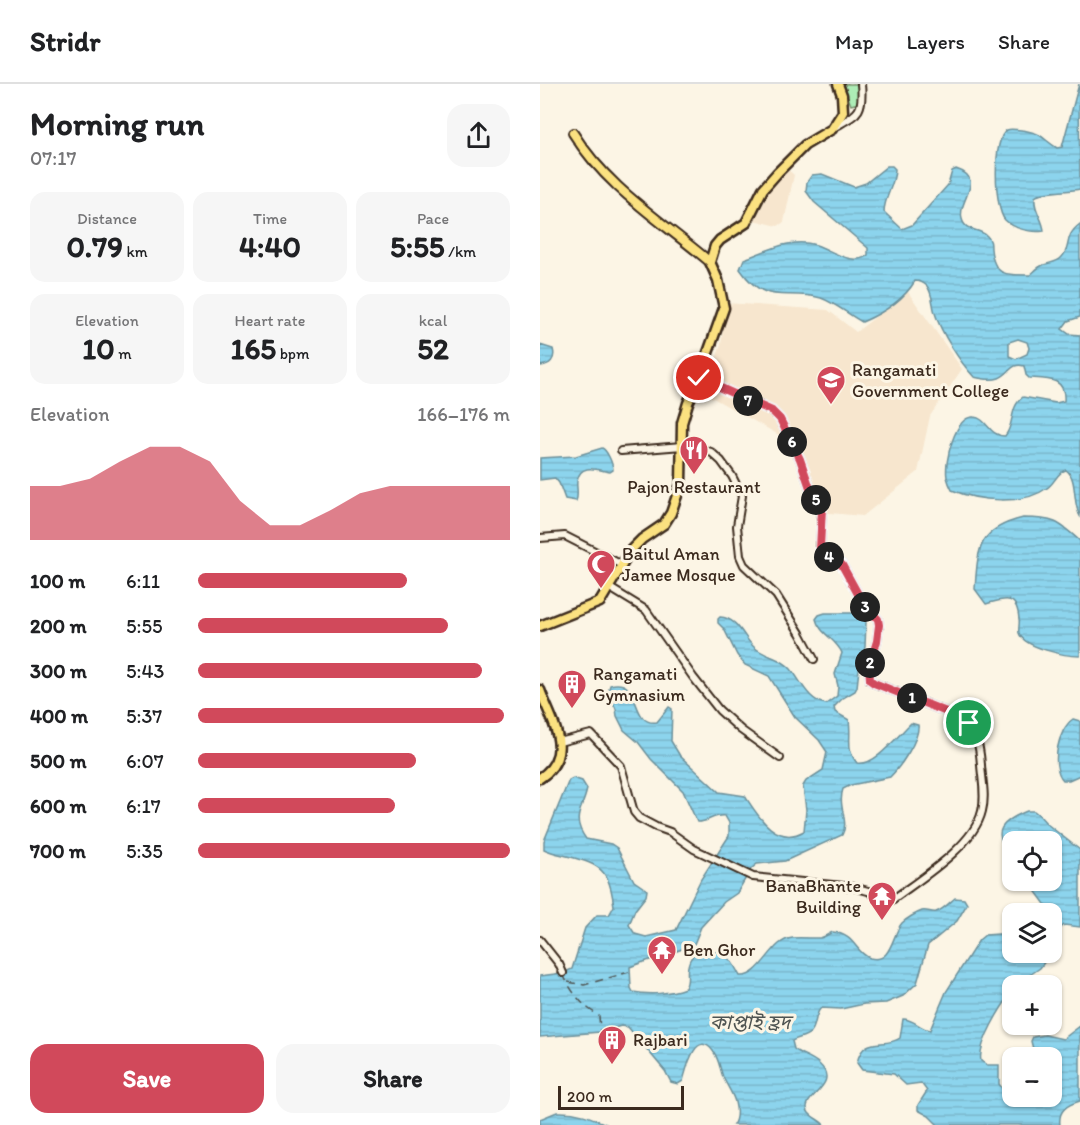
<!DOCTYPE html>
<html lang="en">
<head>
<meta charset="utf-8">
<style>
  :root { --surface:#fff; --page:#f6f6f6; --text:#202124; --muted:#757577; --line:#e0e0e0; --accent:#d1495b }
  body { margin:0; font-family:Itim,"Noto Sans Bengali",sans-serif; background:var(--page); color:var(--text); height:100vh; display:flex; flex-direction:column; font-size:22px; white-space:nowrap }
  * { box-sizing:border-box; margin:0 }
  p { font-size:20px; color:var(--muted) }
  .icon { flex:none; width:33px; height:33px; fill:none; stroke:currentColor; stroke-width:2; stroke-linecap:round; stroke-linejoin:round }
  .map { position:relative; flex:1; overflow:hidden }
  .panel { display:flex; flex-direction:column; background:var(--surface); width:540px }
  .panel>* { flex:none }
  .buttons { position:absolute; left:462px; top:747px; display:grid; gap:12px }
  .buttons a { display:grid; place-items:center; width:60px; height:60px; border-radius:12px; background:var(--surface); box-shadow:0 2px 4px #0004; font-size:30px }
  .scale { position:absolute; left:18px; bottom:15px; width:126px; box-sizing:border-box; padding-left:6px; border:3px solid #3b2a1e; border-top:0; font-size:16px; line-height:21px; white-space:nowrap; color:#3b2a1e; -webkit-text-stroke:4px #fcf5e5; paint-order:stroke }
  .pin { position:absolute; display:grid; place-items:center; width:51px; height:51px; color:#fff; margin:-26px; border:3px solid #fff; border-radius:50%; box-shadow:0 2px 6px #0007 }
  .km { position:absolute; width:30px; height:30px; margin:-15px; border-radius:50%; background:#222; color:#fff; font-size:16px; line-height:30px; text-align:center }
  .round { display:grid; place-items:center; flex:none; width:63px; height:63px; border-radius:18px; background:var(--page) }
  .summary { display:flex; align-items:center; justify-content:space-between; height:102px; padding:0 30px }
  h1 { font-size:33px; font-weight:700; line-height:45px }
  .stats { display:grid; grid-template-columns:repeat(3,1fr); gap:9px; height:102px; padding:6px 30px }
  .stats div { display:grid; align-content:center; border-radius:15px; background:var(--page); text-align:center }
  .stats b { font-size:30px; font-weight:700 }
  .stats small { font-size:16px; font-weight:400 }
  .stats p { font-size:16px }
  .chart { height:168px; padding:12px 30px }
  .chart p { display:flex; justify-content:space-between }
  .chart svg { width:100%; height:108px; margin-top:6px; fill:var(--accent); opacity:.7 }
  .button { display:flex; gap:12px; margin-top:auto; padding:12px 30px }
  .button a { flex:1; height:69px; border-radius:18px; background:var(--accent); color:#fff; font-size:24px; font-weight:700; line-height:69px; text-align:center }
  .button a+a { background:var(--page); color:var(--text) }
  ul { padding:0 30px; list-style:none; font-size:20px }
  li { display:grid; grid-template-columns:96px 72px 1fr; align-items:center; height:45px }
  li i { height:15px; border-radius:8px; background:var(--accent) }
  header { display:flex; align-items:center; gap:36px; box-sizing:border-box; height:84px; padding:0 30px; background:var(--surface); border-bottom:2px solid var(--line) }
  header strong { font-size:28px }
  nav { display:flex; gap:33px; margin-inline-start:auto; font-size:21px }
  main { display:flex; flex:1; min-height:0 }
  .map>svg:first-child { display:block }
</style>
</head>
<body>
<header>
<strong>Stridr</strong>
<nav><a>Map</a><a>Layers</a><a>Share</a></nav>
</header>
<main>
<section class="panel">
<div class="summary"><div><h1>Morning run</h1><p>07:17</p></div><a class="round"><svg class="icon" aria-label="share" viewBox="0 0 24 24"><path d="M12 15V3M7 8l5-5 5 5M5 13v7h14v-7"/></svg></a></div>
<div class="stats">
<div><p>Distance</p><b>0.79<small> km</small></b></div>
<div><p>Time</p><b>4:40</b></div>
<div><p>Pace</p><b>5:55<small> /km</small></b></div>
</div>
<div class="stats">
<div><p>Elevation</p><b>10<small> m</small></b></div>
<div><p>Heart rate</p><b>165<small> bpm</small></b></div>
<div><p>kcal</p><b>52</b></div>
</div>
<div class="chart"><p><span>Elevation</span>166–176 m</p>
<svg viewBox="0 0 160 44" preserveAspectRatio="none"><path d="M0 44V22L10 22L20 19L30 12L40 6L50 6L60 12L70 28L80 38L90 38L100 32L110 25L120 22L130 22L140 22L150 22L160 22V44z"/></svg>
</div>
<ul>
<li><b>100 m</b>6:11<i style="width:67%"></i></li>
<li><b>200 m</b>5:55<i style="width:80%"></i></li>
<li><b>300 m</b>5:43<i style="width:91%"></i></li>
<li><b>400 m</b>5:37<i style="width:98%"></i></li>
<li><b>500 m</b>6:07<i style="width:70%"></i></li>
<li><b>600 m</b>6:17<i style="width:63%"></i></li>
<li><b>700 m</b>5:35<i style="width:100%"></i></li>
</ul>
<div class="button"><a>Save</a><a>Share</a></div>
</section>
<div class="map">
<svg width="540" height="1041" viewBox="0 0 540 1041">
  <defs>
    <pattern id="grass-tufts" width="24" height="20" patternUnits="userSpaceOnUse" patternTransform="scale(1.5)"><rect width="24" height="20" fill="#adedb6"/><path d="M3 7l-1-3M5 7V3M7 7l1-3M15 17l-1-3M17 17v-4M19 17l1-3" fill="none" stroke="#96cb9c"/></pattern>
    <pattern id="water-rules" width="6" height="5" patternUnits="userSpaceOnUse" patternTransform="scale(1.5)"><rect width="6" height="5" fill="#8cd4ed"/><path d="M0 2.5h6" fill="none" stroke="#7ab6cb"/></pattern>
  </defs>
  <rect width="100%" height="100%" fill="#fcf5e5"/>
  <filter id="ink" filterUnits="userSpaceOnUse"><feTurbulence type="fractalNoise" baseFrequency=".0167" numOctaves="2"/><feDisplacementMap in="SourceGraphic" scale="12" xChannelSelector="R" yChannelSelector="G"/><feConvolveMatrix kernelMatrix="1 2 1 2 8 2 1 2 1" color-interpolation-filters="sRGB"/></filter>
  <g filter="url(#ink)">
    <path fill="#f7e6ce" d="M245,83L254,91L244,138L238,142L213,136L226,107Z
      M368,208L422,285L390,332L378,388L323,432L279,428L246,355L164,309L181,261L186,219L288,226L316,248Z"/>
    <path fill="url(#grass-tufts)" stroke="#748c6a" stroke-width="1.5" d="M303,0H317L320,19L311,21Z"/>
    <path fill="url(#water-rules)" stroke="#6c909a" stroke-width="1.5" fill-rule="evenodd" d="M539,0L540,105C527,108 505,106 495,113C493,126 503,134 504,147C492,149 474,145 465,136C454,124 452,54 467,46C471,44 476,46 481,46C503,49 500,53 517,64L522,63Z
      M347,82H352L355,85C355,101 344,113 344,128L362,145L372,141L408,101L412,87L416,85C447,95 417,116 422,135C425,148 439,144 447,152C451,156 451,159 451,165C454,192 465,191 490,191C493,189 497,184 501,182C508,178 516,180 522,173C532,162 523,153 540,140V233L528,237L522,245L529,250L540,251V432C532,419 538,394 526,386C517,388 515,399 507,404C483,422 437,417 412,406C410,402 408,397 407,393C404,379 415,331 434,333C447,334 449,352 465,352C475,340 469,323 483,313L516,319L524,317C526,293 507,295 489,294L486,291L484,282C471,278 470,290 459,294C451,297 442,295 434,293C420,278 401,249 395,229C392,220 393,210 387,202C383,198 380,197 375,197C363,217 343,229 322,238C309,231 295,219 281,214C244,204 227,224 200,185L204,175C227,167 251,153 276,161C291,166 313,183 328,171V164L274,118L266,107L267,98L272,91L282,90L314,103L326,99ZM478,255L487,258L489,264L487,270L476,275L469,272V258Z
      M0,261L13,265C16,276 10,281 0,282Z
      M62,364C67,366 73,380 73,386L70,388C58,386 40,378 37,397C36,404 39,410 36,417L25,415L19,399L15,394L0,396V374L36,372Z
      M483,434C514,434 518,437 540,457V572C526,572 484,564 479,549C478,545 480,539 479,535C477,509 464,515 446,520L435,505C438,463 438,445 483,434Z
      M285,529H317L326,538L325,563L319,585L317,603L315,607L303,614L294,623L295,628L309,636C312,654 305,664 317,679C335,683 358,651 371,639L378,641C380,655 360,683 350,693L311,701L303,705C297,723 310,737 302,751L245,777L217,780L211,785L197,809L184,818L161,843L154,860C133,870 110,875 90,883L91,904L93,908C109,911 130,910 145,904C150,896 146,890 148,882C152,861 178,864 190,876C194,880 197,887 200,892C216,894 227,870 239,860C251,850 266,855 280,854C285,853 288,850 293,848C316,851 315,869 330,874C352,880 352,850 362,839C366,835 376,829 382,827C387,826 392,829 396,828C403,826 410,818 415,814L424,815L427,820L417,837L388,861L377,899L363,912L346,919L324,920L301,925L281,924C274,931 277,941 271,948C265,954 258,953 252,957L254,965C261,971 272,973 279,980C303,1002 257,1013 269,1029C273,1034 280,1036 284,1041H193C197,1035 197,1026 195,1018C193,1010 187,1002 183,993C180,985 179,975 173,967C155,944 146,987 143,997L138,1000L131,998L125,987L88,943L81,942L60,948L0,953V892L23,889L32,885L45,844L57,831H69L74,822C69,786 62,781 27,772C19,770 12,769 4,765V757L29,696L33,694L42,697L47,705C43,726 30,733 46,755L71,760L77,764L94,797L107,806L106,812L95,826L89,841L95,850L106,853L136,846L161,795L189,752V739L185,732C174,730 167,739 157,738L143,707L111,675L98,658L84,646L77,632L76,625L68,608L70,601C103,592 89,643 117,638L129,623L132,625L131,657L140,672L179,708L205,712C218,732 236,763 264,747L266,726L263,702L266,697L283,686L287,668L279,656L255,633L229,592L205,581L197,571L184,545L178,539V535L180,533C198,534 203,553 214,563C225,573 241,573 251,585C261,597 269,618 286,620L297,612L298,602L295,590L302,569C297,556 279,549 276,535L279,531Z
      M533,635L540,637V691L529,696H523C510,682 518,645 533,635Z
      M487,727H494L499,731L507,740L540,766V843L524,841C514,848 519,859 512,868V830L508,829V824L488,797L512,796V758H472V775C452,750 457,739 487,727Z
      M472,849V868L511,869L500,884L484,895L478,901L472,902V909C462,921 437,961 441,977L447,981H459V1000L464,1007L472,1000V1012H512V974L495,973L491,957L493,953L505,951L523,955L540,942V1017C527,1021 518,1026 520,1041H398L389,1032L378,1026V1021L387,1007L381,999L366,1001L354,990L322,986L317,979C323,950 344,965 360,954L363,935C374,935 380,945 390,946L406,908L439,856L445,851Z
      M17,1028C37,1027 51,1033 68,1041H0V1035Z"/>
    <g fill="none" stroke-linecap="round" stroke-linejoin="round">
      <path stroke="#4f5452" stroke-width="1.5" stroke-dasharray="8 6" stroke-linecap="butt" d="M23,890C30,906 43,924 59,931L60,948
        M28,898L44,901L89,888"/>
      <g stroke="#3b2a1e" stroke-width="10">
        <path id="minor" d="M293,44C317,30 324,30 321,0
          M81,367L142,362
          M143,368L164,366L171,368L181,377L192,392L202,412L197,442L200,472L204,481L236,511L260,549L274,575
          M0,454L25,452L82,481
          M70,504L106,526L153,593L179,626L201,646L240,674
          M19,658L51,650L81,682L94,728L99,734L116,743L130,748L154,765L213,793L313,803L328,807L346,817L352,816C380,795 434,762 442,727C446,712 442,696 441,681C440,665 437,645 424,635L334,599L330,596L329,583L337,557L339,541L338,535L324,521L302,481L283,470L280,464L282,425L271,407L260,375L240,335L232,327L159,294
          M0,856L19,880L23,889"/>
      </g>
      <g stroke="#3b2a1e" stroke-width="12">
        <path id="major" d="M33,49C67,104 122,137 170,178"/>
      </g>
      <g stroke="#3b2a1e" stroke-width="13">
        <path id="highway" d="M0,542L60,518L91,466L102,455L124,440L131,429L141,400L142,339L148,319L159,294L184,224L178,196L170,178L175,162L180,156L206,139L223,105L238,88L265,61L292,45L303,28L302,11L298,0
          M0,606C11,637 36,670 0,694"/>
      </g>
      <use href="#minor" stroke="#fcf5e5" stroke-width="6"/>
      <use href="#major" stroke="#fbe180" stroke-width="8"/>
      <use href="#highway" stroke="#fbe180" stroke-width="8"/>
    </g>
  </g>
  <g fill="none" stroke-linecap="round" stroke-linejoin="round" filter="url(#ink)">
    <g stroke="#fff" stroke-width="12">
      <path id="route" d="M159,294L232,327L240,335L260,375L271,407L282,425L280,464L283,470L302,481L324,521L338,535L339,541L337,557L329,583L330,596L334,599L424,635L429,639"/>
    </g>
    <use href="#route" stroke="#d1495b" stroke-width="8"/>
  </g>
  <defs>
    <g id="university-pin" transform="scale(1.5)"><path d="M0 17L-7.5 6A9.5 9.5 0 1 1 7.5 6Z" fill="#d1495b" stroke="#fcf5e5"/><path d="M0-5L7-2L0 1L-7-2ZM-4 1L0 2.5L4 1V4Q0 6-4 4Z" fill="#fff"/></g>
    <g id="restaurant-pin" transform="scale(1.5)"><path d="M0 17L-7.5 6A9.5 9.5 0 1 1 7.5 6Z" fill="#d1495b" stroke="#fcf5e5"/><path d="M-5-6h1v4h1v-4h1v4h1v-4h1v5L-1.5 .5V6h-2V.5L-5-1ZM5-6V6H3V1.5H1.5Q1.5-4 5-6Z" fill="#fff"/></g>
    <g id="mosque-pin" transform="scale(1.5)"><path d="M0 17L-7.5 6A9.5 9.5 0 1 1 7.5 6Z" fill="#d1495b" stroke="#fcf5e5"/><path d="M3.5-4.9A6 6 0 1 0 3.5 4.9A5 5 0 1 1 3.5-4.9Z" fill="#fff"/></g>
    <g id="building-pin" transform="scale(1.5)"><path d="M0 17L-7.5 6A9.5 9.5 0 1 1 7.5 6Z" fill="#d1495b" stroke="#fcf5e5"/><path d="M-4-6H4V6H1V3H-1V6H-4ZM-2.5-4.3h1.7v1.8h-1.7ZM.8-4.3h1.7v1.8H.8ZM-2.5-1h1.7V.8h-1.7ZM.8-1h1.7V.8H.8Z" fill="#fff"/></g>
    <g id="temple-pin" transform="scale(1.5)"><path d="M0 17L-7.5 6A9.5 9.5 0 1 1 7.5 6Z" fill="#d1495b" stroke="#fcf5e5"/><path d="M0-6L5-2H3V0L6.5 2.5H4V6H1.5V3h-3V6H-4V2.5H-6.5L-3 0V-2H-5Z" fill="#fff"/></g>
  </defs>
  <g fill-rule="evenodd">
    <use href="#university-pin" x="291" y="296"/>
    <use href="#restaurant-pin" x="154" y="366"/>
    <use href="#mosque-pin" x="61" y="480"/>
    <use href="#building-pin" x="32" y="600"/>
    <use href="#temple-pin" x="342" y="812"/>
    <use href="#temple-pin" x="122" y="866"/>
    <use href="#building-pin" x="72" y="956"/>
  </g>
  <g text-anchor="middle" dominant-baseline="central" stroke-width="6" stroke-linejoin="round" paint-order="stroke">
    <g font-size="18" fill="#3b2a1e" stroke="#fcf5e5" text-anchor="start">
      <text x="312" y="286">Rangamati<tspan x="312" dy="21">Government College</tspan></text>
      <text x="154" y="403" text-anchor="middle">Pajon Restaurant</text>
      <text x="82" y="470">Baitul Aman<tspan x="82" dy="21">Jamee Mosque</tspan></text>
      <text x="53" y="590">Rangamati<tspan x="53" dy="21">Gymnasium</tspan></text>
      <text x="321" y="802" text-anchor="end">BanaBhante<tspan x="321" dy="21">Building</tspan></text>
      <text x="143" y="866">Ben Ghor</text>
      <text x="93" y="956">Rajbari</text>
    </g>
    <g font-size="20" font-style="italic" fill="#4f5452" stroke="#fcf5e5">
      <text x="210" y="938">কাপ্তাই হ্রদ</text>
    </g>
  </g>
</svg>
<div class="buttons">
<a><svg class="icon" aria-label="locate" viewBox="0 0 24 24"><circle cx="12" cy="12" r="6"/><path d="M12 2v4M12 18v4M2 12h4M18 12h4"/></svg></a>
<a><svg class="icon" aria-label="layers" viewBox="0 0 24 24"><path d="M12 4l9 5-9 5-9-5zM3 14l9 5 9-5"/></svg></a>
<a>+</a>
<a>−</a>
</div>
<div class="scale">200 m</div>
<div class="pin" style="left:429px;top:639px;background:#1e9e55"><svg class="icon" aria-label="arrive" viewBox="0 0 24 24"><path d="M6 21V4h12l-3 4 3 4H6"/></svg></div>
<div class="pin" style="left:159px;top:294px;background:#d93025"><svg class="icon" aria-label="check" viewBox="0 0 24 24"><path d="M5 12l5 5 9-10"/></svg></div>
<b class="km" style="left:372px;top:614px">1</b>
<b class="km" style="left:330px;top:579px">2</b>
<b class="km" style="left:325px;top:523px">3</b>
<b class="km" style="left:289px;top:473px">4</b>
<b class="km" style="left:276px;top:416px">5</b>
<b class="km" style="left:252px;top:358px">6</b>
<b class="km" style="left:208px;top:317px">7</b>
</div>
</main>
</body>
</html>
